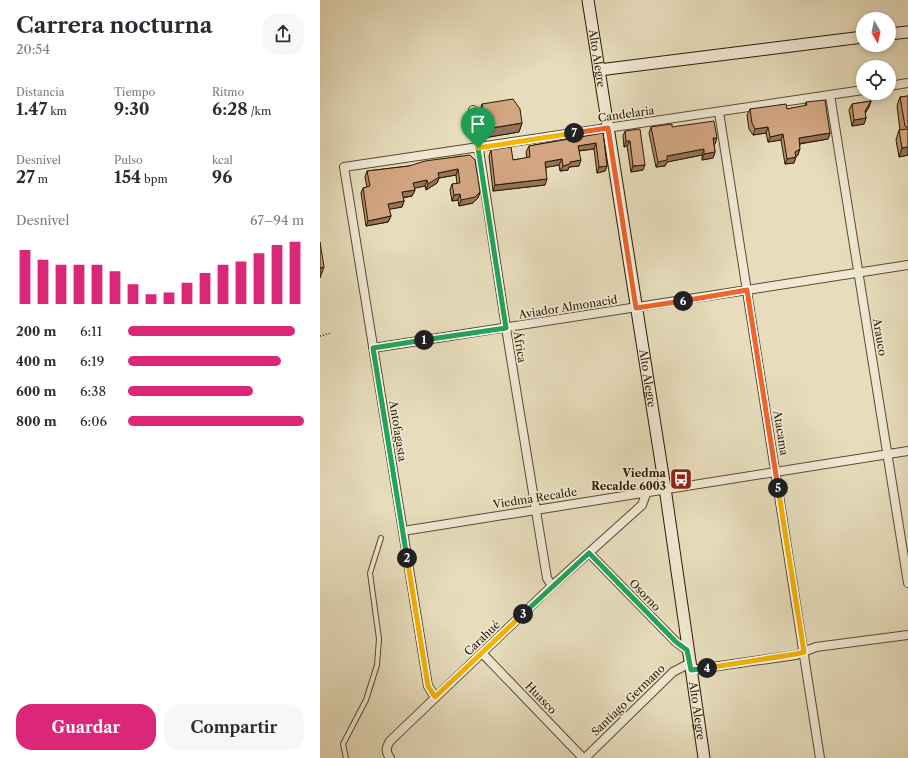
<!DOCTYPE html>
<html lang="es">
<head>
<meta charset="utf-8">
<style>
  :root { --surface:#fff; --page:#f7f7f7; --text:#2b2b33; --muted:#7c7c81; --accent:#db2777 }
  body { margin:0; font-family:"Libre Caslon Text",serif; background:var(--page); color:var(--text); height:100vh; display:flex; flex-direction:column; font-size:15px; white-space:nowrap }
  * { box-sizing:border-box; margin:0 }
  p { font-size:13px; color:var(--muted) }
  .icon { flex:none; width:22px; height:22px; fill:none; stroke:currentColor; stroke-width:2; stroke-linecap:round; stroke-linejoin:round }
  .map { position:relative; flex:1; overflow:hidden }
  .panel { display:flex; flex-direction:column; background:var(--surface); width:320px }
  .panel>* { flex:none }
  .needle { width:26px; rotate:171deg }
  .buttons { position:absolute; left:536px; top:12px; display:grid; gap:8px }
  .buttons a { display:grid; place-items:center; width:40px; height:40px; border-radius:50%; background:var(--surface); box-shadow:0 2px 6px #0003; font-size:20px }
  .pin { position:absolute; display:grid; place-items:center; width:34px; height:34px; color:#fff; margin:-41px -17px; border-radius:50% 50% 50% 0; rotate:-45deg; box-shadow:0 0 4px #0007 }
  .pin .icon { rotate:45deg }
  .km { position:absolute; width:20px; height:20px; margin:-10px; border-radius:50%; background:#222; color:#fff; font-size:11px; line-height:20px; text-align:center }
  .round { display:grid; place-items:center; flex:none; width:42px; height:42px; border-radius:16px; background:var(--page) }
  .overview { display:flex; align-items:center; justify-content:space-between; height:68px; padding:0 16px }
  h1 { font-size:22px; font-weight:700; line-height:30px }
  .figures { display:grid; grid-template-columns:repeat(3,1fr); gap:6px; height:68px; padding:4px 16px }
  .figures div { display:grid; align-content:center }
  .figures b { font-size:17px; font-weight:700 }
  .figures small { font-size:11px; font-weight:400 }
  .figures p { font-size:11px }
  .chart { height:112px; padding:8px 16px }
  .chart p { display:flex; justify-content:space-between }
  .chart svg { width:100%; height:72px; margin-top:4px; stroke:var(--accent); stroke-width:6 }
  .button { display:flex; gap:8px; margin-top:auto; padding:8px 16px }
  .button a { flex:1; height:46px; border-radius:16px; background:var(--accent); color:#fff; font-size:16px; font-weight:700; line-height:46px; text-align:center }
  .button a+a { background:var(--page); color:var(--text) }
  ul { padding:0 16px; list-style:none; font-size:13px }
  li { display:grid; grid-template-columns:64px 48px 1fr; align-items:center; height:30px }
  li i { height:10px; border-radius:5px; background:var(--accent) }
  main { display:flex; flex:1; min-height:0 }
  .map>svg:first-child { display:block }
</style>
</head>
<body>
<main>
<section class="panel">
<div class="overview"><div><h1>Carrera nocturna</h1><p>20:54</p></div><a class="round"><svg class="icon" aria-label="share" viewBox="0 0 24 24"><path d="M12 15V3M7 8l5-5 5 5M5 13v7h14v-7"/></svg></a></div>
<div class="figures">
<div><p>Distancia</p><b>1.47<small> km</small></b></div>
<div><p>Tiempo</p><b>9:30</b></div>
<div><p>Ritmo</p><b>6:28<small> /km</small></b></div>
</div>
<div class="figures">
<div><p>Desnivel</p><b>27<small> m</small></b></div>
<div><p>Pulso</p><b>154<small> bpm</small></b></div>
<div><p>kcal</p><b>96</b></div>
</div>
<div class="chart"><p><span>Desnivel</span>67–94 m</p>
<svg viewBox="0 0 160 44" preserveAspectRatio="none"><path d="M5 44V11M15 44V17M25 44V20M35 44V20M45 44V20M55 44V24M65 44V32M75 44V38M85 44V37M95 44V31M105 44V25M115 44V20M125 44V18M135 44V13M145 44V8M155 44V6"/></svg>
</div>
<ul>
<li><b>200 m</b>6:11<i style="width:95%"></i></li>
<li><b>400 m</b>6:19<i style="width:87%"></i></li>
<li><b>600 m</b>6:38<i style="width:71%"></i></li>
<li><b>800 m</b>6:06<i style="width:100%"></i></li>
</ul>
<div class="button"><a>Guardar</a><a>Compartir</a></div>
</section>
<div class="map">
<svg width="588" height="758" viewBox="0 0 588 758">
  <rect width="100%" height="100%" fill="#e7ddbc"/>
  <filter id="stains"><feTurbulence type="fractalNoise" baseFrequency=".005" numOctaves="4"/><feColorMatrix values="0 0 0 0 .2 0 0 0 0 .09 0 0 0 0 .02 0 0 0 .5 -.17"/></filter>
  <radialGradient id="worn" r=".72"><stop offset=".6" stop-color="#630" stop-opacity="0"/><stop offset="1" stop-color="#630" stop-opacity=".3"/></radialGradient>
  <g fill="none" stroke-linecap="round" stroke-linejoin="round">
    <g stroke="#5b4a2f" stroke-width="6">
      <path id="lane" d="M26,758L23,744L46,700L57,665L59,639L50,573L61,538"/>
    </g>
    <g stroke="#5b4a2f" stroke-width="10">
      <path id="street" d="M569,86L588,83
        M510,95L588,583
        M153,110L186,328L227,578L232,586
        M399,112L500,758
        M53,348L588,265
        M83,531L588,451
        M269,553L356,642L367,650
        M162,653L263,758
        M371,670L476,655L496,647L588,635
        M115,697L108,686L24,167L543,90
        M70,758C65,751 66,748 70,741L232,586L322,505L327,491
        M265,758L353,672L370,663"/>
    </g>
    <g stroke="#2c1900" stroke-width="13">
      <g id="secondary">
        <path id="s1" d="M268,0L345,488L384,758"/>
        <path d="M569,34L588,32"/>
        <path d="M279,70L543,37"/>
      </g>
    </g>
    <path stroke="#2c1900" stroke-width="1.5" stroke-dasharray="1 2" stroke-linecap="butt" d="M0,336L11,333"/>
    <use href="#lane" stroke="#efe9d3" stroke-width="4"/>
    <use href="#street" stroke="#efe9d3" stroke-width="8"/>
    <use href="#secondary" stroke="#efe9d3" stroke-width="11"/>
  </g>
  <path fill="#b58f6f" stroke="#2c1900" d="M588,96V155L579,157L576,140L579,130H580L577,106L580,97Z
    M551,101L549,107L545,113L546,118L544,124L532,126L529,110L532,104Z
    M486,102L510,133L508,139L480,144L478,155L476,156L474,163L465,164L461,140L448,142L446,133L433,135L429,129L427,115L430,109H467L485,106Z
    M162,104L202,123L199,132L163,138L159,113Z
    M331,127H352L395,144H394L395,152L393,158L382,160V155L347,162L345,166L336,167L329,133Z
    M305,131L323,170L311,172L307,146L304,147L303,136Z
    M283,133L287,166L285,171L277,173L274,149L259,151V166L249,167L248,170L240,171L239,165L226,167L225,185L173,191L169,156L171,150L193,160L207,158L206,152L209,146Z
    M141,156L160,192L158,198L153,203L139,206L138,200L132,201L130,190L132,184H137L136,175L119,178L117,183L106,190L105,186L94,188L95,190L92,196L83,198L84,201L82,207L69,209L71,216L68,222L46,226L41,193L43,188L47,187L45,177L47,171L89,166Z"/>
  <path fill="#93745a" stroke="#2c1900" d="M551,101L549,107L543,117L545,111Z
    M546,118L544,124L532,126L534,120Z
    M202,123L199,132L163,138L166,129Z
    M448,127L446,133L433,135L435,129Z
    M510,133L508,139L477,144L479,138Z
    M463,134L461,140L448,142L450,137Z
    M393,138H397L395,144H391Z
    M306,141H310L307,146L304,147Z
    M276,143L274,149L256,151L258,146Z
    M588,147V155L579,157L582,148Z
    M384,149L382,155L347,162L345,166L336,167L338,162L347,156Z
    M480,149L478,155L473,158L475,152Z
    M395,152L393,158L382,160L384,154Z
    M476,157L474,163L465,164L467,159Z
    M242,159L239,165L223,168L225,162Z
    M261,160L259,166L249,167L248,170L240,171L243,166L250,162Z
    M325,165L323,170L311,172L313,166Z
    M287,166L285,171L277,173L279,167Z
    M138,169L136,175L119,178L117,183L106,190L108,184L118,173Z
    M227,179L225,185L173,191L175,185Z
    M107,180L105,186L91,189L93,183Z
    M95,190L92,196L80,198L82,192Z
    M160,192L158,198L153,203L139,206L141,200Z
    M140,194L138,200L132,201L134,195Z
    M84,201L82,207L66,210L68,204Z
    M71,216L68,222L46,226L48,221Z
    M4,267L0,278V268Z"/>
  <path fill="#d2a681" stroke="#2c1900" d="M588,96V128L585,126L580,97Z
    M193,99L200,109L202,123L166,129L162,104Z
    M505,100L510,133L479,138L480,149L475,152L476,157L467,159L463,134L450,137L448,127L435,129L432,123L430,109L466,104L467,109L487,105L486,102Z
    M551,101L545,111L546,118L534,120L532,104Z
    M394,121L397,138H393L395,152L384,154V149L347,156V160L338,162L331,127L352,124V127Z
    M320,129L325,165L313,166L310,141H306L305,131Z
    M588,129V147L582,148L579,130Z
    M283,133L287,166L279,167L276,143L258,146L261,160L250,162V164L243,166L242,159L225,162L227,179L175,185L171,150L191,147L193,160L210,157L209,146Z
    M150,155L155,160L160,192L155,197L141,200L140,194L134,195L132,184L140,183L138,169L118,173L119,177L108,184L107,180L93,183L95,190L82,192L84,201L68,204L71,216L48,221L43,188L50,186L47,171L89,166L105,161Z
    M0,242L4,267L0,268Z"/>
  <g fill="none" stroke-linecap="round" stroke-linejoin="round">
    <g stroke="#fff" stroke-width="8">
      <path id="split-1" d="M104,340L186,328L158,148"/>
    </g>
    <g stroke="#fff" stroke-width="8">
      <path id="split-2" d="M87,558L53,348L104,340"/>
    </g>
    <g stroke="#fff" stroke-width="8">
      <path id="split-3" d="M87,558L108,686L115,697L203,614"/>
    </g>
    <g stroke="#fff" stroke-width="8">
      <path id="split-4" d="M203,614L269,553L356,642L367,650L371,670L387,668"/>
    </g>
    <g stroke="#fff" stroke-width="8">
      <path id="split-5" d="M387,668L476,654L484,652L458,488"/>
    </g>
    <g stroke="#fff" stroke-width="8">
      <path id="split-6" d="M363,301L427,290L458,488"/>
    </g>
    <g stroke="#fff" stroke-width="8">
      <path id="split-7" d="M254,133L288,128L316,308L363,301"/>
    </g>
    <g stroke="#fff" stroke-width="8">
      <path id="split-8" d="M158,148L254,133"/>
    </g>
    <use href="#split-1" stroke="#22a559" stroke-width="5"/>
    <use href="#split-2" stroke="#22a559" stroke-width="5"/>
    <use href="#split-3" stroke="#f5b400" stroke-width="5"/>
    <use href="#split-4" stroke="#22a559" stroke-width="5"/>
    <use href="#split-5" stroke="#f5b400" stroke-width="5"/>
    <use href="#split-6" stroke="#f0652b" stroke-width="5"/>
    <use href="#split-7" stroke="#f0652b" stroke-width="5"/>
    <use href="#split-8" stroke="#f5b400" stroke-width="5"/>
  </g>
  <defs>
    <g id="bus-square" transform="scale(1.15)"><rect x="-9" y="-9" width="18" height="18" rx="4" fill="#8f2418" stroke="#efe9d3"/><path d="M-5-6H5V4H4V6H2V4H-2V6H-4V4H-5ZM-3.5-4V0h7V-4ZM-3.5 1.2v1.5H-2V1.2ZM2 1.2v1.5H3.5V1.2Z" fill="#fff"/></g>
  </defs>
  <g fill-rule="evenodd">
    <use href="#bus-square" x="361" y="479"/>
  </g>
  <g text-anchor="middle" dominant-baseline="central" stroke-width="3.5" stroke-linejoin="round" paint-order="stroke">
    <g font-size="11" fill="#2c1900" stroke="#efe9d3">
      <text stroke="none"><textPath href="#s1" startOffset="59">Alto Alegre</textPath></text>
      <text transform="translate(306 114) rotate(-8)">Candelaria</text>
      <text transform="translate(248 307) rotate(-9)">Aviador Almonacid</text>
      <text transform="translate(560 337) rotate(81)">Arauco</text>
      <text transform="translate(200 347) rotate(81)">África</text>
      <text stroke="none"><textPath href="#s1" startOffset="383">Alto Alegre</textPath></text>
      <text transform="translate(78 431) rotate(81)">Antofagasta</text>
      <text transform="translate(461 433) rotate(81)">Atacama</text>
      <text transform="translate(215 498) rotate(-9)">Viedma Recalde</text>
      <text transform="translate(325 595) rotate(46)">Osorno</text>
      <text transform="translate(162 638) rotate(-44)">Carahué</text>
      <text transform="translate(221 698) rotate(46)">Huasco</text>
      <text transform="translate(308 700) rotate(-44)">Santiago Germano</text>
      <text stroke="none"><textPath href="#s1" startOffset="719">Alto Alegre</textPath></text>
    </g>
    <g font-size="11" font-weight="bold" fill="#2c1900" stroke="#efe9d3" text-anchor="end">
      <text x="346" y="473">Viedma<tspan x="346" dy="13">Recalde 6003</tspan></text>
    </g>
  </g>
  <rect width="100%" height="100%" filter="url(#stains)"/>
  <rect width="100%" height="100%" fill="url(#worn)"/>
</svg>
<div class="buttons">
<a><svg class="needle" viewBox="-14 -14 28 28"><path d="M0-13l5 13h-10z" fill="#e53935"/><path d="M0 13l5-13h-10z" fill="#7c7c81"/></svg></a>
<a><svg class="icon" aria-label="locate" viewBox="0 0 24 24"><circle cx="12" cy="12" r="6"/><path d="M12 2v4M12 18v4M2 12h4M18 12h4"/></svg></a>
</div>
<div class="pin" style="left:158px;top:148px;background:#1e9e55"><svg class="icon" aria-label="arrive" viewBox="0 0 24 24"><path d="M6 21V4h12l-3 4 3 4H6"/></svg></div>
<b class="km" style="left:104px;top:340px">1</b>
<b class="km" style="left:87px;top:558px">2</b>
<b class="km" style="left:203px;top:614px">3</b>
<b class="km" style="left:387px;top:668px">4</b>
<b class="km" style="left:458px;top:488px">5</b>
<b class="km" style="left:363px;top:301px">6</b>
<b class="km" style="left:254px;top:133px">7</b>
</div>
</main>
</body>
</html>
